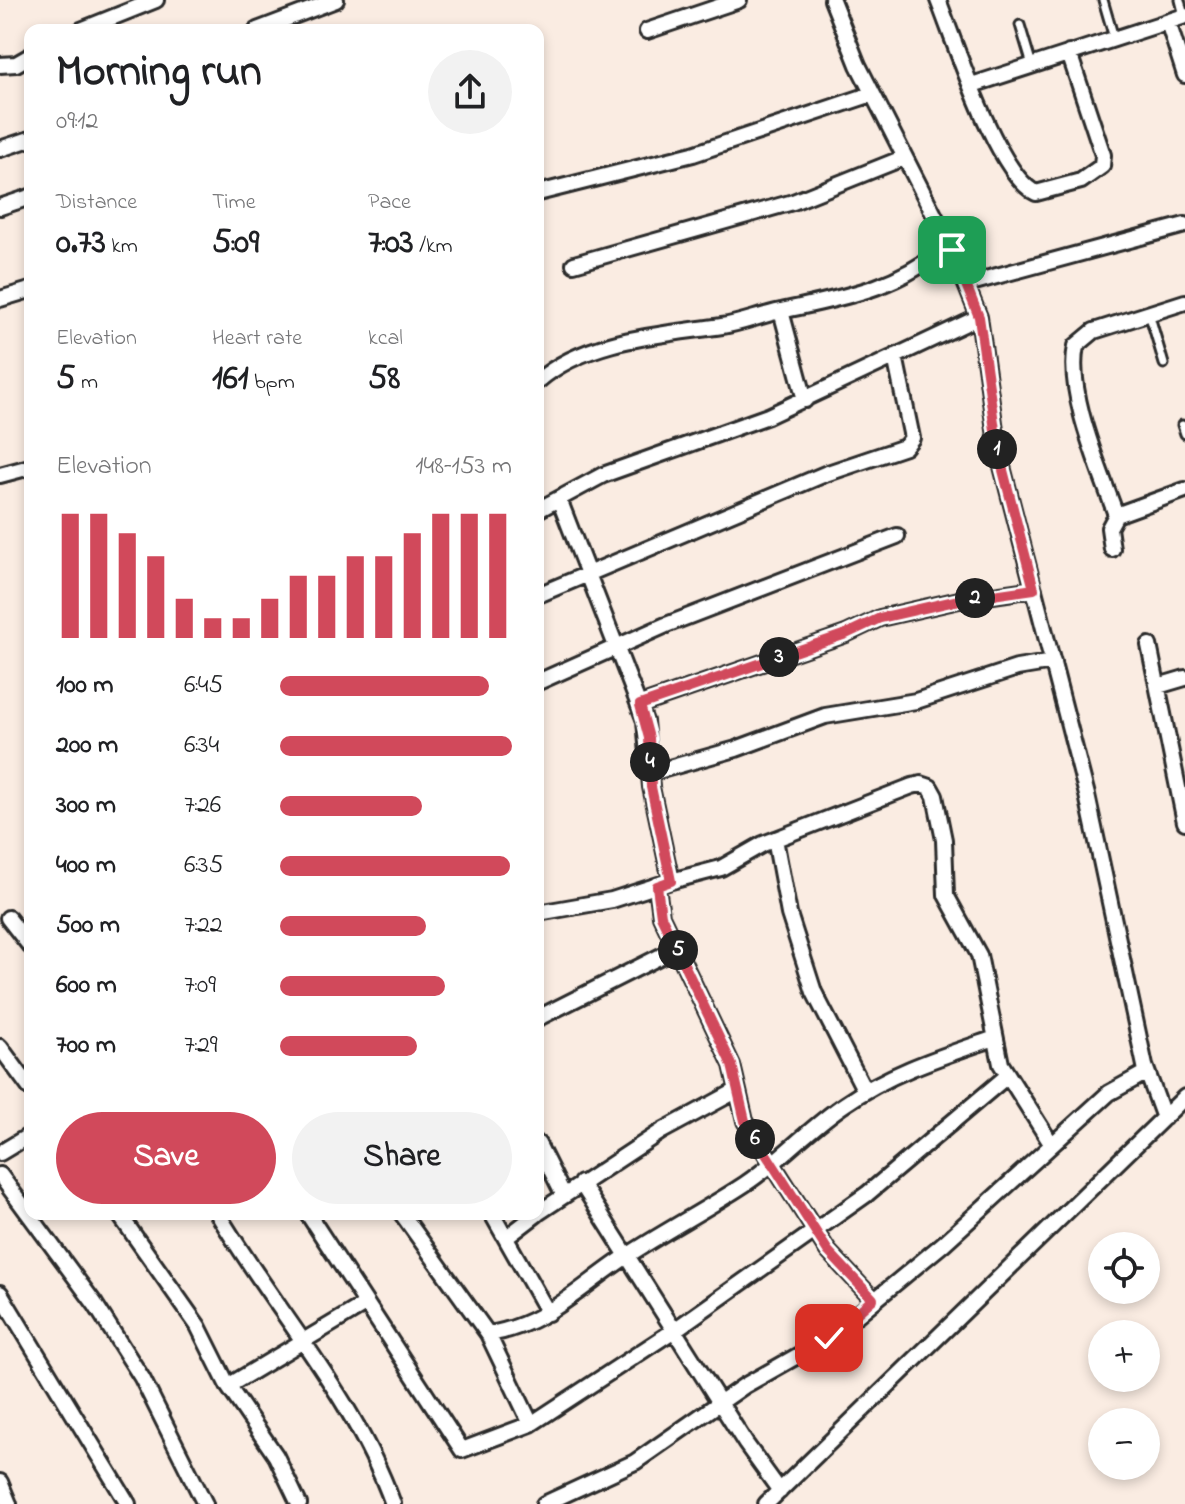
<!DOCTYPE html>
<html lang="en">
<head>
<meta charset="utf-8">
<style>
  :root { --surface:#fff; --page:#f2f2f2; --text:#202124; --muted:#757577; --accent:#d1495b }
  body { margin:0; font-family:"Indie Flower",sans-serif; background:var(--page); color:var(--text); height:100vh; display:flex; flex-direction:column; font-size:30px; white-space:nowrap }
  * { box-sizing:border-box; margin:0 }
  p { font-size:26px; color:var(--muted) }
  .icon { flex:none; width:44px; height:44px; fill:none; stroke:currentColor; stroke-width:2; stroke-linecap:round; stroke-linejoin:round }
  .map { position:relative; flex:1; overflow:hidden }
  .drawer { position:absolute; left:24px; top:24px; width:520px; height:1196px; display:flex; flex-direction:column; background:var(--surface); border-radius:16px; box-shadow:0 4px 12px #0003 }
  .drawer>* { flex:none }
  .controls { position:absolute; left:1088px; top:1232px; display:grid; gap:16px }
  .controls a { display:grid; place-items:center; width:72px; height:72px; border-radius:50%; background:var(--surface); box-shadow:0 4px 12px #0003; font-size:40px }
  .pin { position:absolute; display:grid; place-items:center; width:68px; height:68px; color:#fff; margin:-34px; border-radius:16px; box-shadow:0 4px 12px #0006 }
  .km { position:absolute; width:40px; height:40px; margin:-20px; border-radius:50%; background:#222; color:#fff; font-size:22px; line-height:40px; text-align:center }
  .round { display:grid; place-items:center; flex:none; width:84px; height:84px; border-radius:42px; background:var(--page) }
  .head { display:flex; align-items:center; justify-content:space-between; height:136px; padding:0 32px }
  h1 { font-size:44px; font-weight:800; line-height:60px }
  .figures { display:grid; grid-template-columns:repeat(3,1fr); gap:12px; height:136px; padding:8px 32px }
  .figures div { display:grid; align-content:center }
  .figures b { font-size:34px; font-weight:800 }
  .figures small { font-size:22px; font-weight:400 }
  .figures p { font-size:22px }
  .chart { height:224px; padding:16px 32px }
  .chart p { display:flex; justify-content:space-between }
  .chart svg { width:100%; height:144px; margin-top:8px; stroke:var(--accent); stroke-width:6 }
  .button { display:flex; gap:16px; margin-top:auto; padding:16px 32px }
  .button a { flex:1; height:92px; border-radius:48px; background:var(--accent); color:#fff; font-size:32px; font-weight:800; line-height:92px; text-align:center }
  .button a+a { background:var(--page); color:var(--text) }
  ul { padding:0 32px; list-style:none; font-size:26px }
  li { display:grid; grid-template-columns:128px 96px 1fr; align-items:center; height:60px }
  li i { height:20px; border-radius:10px; background:var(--accent) }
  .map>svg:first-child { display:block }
</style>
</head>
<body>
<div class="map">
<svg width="1185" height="1504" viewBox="0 0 1185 1504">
  <rect width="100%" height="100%" fill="#faece2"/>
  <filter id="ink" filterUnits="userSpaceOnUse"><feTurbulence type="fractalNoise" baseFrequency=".0125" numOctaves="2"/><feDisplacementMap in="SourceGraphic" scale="16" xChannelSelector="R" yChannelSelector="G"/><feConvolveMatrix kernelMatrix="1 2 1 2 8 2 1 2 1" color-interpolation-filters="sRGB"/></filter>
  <g filter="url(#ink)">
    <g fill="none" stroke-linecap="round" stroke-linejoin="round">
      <g stroke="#2b2b2b" stroke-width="13">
        <path id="lane" d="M1103,0L1114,38
          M1180,0L1184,16
          M1020,25L1032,65
          M1149,313L1164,364
          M1182,425L1185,434"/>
      </g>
      <g stroke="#2b2b2b" stroke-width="20">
        <path id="street" d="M832,0L858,65L952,250L979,317L998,451L1087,795L1145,1066L1164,1118
          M938,0C955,42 997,175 1036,193L1081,181L1102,166L1103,155L1069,53
          M1168,22L1185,75
          M81,30L156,0
          M257,30L336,0
          M647,31L739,0
          M0,65L16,64L30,56
          M972,85L1185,16
          M0,149L30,139
          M538,193L693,154L872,94
          M0,207L30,197
          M574,264L793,202L903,158
          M967,284L1185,225
          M0,299L30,290
          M781,311L805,400
          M538,381C586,339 660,335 722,326C742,323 761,315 781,311C845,297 897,289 948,245
          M0,475L30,467
          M538,510L603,475L768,416L979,317
          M1116,515C1100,469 1066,393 1076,346L1094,331L1185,302
          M1112,549L1109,528L1116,515L1185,490
          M538,595L825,474L905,447L912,438L895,356
          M1149,645L1185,822
          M538,682L666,625L897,536
          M1158,686L1185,678
          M640,705L846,634L880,618L959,600L1034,589
          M651,773L736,749L825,716L916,701L1017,668L1053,662
          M775,839L789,914L814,992L865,1091
          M671,881L721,868L763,844L912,786L921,784L930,787L935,796L944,840L946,895L979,955L1001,1064L1052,1145
          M657,886L661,916L732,1065L745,1121L828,1251L873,1299
          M538,913L612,900L671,881L651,787L645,721L559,499
          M8,918L30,946
          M538,1018L677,948
          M0,1047L30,1088
          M538,1144L563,1194
          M0,1153L30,1135
          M0,1175L95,1304L142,1378L205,1504
          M581,1183L746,1444L780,1491
          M538,1213L662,1131L736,1091
          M119,1214L198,1326L228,1386L276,1456L299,1504
          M218,1214C276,1312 354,1396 393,1504
          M308,1214L462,1450L531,1424L676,1329L867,1194L1007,1076
          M402,1214L488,1334L531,1424
          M492,1214L548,1313
          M507,1237L537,1214
          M0,1293L128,1504
          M488,1334C546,1326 583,1284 630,1254C667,1230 707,1209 745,1184C780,1161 809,1128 845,1104C891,1072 943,1056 995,1038
          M228,1386L365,1304
          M0,1482L9,1504
          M544,1504L635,1462L744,1386L829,1338L943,1244L1109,1093L1147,1072
          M766,1504L1185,1097"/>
      </g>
      <use href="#lane" stroke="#fff" stroke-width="7"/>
      <use href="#street" stroke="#fff" stroke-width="14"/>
    </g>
  </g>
  <g fill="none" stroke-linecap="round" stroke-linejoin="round" filter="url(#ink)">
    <g stroke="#fff" stroke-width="16">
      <path id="route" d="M829,1338L873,1299L828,1251L745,1121L732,1065L661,916L657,886L671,881L651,787L649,738L640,705L846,634L880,618L959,600L1034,589L998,451L979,317L952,250"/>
    </g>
    <use href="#route" stroke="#d1495b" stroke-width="10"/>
  </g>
</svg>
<div class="controls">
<a><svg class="icon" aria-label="locate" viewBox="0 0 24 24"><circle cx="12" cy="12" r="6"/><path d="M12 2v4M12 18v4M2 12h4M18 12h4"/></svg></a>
<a>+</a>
<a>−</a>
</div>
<div class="pin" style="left:952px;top:250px;background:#1e9e55"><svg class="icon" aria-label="arrive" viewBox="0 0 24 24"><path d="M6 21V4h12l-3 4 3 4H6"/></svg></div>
<div class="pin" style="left:829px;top:1338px;background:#d93025"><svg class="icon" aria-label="check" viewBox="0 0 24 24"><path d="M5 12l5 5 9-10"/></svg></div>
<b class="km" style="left:997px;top:449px">1</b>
<b class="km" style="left:975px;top:598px">2</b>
<b class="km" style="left:779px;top:657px">3</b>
<b class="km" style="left:650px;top:762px">4</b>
<b class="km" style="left:678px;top:950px">5</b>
<b class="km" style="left:755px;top:1139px">6</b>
<section class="drawer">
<div class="head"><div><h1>Morning run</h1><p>09:12</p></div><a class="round"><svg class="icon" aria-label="share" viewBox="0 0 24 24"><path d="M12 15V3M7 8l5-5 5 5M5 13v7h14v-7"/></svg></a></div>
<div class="figures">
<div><p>Distance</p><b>0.73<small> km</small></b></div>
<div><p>Time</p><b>5:09</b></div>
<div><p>Pace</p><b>7:03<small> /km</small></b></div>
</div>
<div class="figures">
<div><p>Elevation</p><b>5<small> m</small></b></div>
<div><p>Heart rate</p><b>161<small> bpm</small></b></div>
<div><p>kcal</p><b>58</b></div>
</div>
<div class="chart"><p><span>Elevation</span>148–153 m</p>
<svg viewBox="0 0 160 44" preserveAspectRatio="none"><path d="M5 44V6M15 44V6M25 44V12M35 44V19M45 44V32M55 44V38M65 44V38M75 44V32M85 44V25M95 44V25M105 44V19M115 44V19M125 44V12M135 44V6M145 44V6M155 44V6"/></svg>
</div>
<ul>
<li><b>100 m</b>6:45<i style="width:90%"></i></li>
<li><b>200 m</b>6:34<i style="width:100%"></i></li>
<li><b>300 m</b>7:26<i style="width:61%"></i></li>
<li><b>400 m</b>6:35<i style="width:99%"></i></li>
<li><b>500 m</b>7:22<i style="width:63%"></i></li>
<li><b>600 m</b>7:09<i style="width:71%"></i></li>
<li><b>700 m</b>7:29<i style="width:59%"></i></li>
</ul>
<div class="button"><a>Save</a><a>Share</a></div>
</section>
</div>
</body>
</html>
